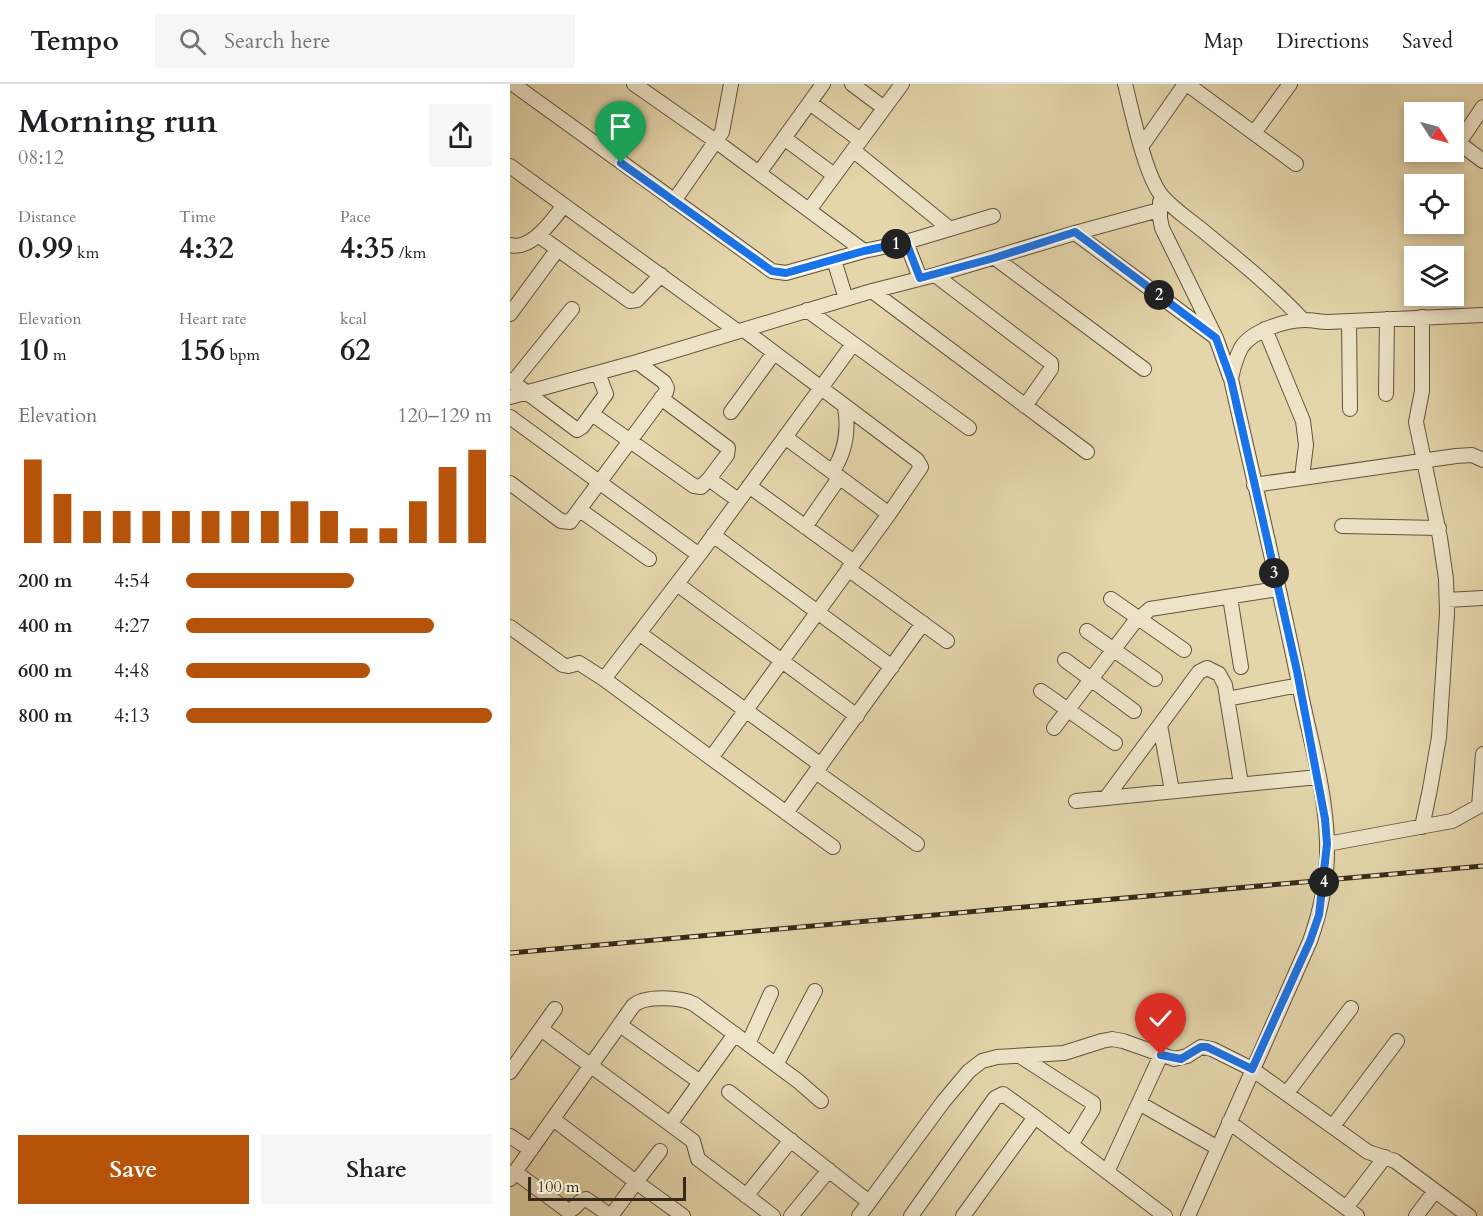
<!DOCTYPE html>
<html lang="en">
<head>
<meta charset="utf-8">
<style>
  :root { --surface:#fff; --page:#f6f6f6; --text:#202124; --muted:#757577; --line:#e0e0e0; --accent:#b45309 }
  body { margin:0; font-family:Cardo,serif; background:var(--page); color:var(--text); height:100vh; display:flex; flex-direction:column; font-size:22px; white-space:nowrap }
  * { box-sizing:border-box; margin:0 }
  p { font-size:20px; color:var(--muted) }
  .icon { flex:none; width:33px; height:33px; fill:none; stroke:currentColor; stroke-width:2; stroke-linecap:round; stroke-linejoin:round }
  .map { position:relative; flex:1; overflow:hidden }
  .sheet { display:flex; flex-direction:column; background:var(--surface); width:510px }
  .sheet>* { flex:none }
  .needle { width:39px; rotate:126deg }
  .controls { position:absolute; left:894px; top:18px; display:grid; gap:12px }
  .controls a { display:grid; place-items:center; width:60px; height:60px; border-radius:0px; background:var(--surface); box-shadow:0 3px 9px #0003; font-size:30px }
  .scale { position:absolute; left:18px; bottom:15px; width:158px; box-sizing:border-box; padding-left:6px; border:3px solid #372918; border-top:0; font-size:16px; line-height:21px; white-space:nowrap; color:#372918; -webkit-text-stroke:4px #ede4c8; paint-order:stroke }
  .pin { position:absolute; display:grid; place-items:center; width:51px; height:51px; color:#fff; margin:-62px -26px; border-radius:50% 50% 50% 0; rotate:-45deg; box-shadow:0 0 6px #0007 }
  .pin .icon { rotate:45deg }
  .km { position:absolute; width:30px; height:30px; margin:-15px; border-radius:50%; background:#222; color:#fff; font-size:16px; line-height:30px; text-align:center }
  .round { display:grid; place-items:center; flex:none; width:63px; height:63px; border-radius:0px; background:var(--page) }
  .overview { display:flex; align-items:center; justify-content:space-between; height:102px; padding:0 18px }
  h1 { font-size:33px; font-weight:700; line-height:45px }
  .metrics { display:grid; grid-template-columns:repeat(3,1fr); gap:9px; height:102px; padding:6px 18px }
  .metrics div { display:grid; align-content:center }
  .metrics b { font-size:30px; font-weight:700 }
  .metrics small { font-size:16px; font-weight:400 }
  .metrics p { font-size:16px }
  .chart { height:168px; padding:12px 18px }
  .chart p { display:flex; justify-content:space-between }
  .chart svg { width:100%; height:108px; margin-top:6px; stroke:var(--accent); stroke-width:6 }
  .primary-button { display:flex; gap:12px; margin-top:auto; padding:12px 18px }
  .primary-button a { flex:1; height:69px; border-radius:0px; background:var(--accent); color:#fff; font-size:24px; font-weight:700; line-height:69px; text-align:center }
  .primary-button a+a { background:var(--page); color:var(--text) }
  ul { padding:0 18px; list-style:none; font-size:20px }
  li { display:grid; grid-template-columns:96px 72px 1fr; align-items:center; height:45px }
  li i { height:15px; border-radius:8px; background:var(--accent) }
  header { display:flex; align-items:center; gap:36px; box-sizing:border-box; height:84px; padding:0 30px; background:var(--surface); border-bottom:2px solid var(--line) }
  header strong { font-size:28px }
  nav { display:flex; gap:33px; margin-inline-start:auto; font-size:21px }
  .search { width:420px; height:54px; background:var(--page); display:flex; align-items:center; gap:15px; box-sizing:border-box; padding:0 21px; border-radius:0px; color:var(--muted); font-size:22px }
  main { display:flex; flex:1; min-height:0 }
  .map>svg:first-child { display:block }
</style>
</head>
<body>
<header>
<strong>Tempo</strong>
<div class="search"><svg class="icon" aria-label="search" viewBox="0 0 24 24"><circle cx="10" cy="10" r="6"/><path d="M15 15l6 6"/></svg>Search here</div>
<nav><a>Map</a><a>Directions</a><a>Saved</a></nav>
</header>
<main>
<section class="sheet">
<div class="overview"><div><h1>Morning run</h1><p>08:12</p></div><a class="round"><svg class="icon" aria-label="share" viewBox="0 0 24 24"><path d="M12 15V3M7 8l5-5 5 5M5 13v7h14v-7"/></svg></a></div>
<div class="metrics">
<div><p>Distance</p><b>0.99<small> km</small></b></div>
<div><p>Time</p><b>4:32</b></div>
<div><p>Pace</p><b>4:35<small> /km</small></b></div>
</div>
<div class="metrics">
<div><p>Elevation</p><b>10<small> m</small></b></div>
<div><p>Heart rate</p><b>156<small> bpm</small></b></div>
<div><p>kcal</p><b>62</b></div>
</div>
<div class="chart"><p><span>Elevation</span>120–129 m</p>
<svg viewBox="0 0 160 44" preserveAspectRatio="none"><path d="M5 44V10M15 44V24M25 44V31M35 44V31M45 44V31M55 44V31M65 44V31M75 44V31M85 44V31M95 44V27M105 44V31M115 44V38M125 44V38M135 44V27M145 44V13M155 44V6"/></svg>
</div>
<ul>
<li><b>200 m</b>4:54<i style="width:55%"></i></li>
<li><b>400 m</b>4:27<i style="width:81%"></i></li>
<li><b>600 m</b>4:48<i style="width:60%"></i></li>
<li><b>800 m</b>4:13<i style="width:100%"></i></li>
</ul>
<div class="primary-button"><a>Save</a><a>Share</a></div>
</section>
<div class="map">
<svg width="973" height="1132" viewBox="0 0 973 1132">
  <rect width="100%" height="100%" fill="#e4d5ab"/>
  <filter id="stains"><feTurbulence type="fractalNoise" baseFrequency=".00333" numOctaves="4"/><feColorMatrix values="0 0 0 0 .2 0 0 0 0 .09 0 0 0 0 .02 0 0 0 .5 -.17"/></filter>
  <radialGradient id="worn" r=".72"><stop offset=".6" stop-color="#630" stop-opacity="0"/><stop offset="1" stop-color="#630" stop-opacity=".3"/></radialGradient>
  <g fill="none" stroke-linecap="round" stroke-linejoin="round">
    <g stroke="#62543d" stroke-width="16">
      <path id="minor" d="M3,0L262,187L276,189L354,167
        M124,0L207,58L354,167L396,158
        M342,0L374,24
        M615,0C622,27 635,92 652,112C665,127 683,138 698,151C731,178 764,205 793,236
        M677,0L786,80
        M300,19L350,56
        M973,23L950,57L953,62L973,77
        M744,49L780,0
        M274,54L324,91
        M631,63L675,0
        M343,66L440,145
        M0,82L227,247
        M249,89L313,0
        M164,117L212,48L221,0
        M650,118V134L652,144L706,254L720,293
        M299,126L392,0
        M565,149L705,253
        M28,151L120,217L127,216L151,191
        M0,161C21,167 43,136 54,121
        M485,174L634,285
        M324,176L336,215
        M425,191L541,279V285L515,322
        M410,194L396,158L483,132
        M362,207L577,368
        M297,226L459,344
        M0,230L47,166
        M839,237L840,325
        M755,245L793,337L796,361L792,393
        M234,246L407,376L411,383L379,430L201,674L323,763
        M0,296L67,346L72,343L96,310L88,289
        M3,298L62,225
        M876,310L877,235
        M0,313L127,278L362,207L425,191L565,149L649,126
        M151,314L218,364L217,371L199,395L228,416
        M221,328L264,269
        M82,330L184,402L191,403L199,395
        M0,333L189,471
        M275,353L379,430
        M322,388C336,368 339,347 335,323
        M0,399L51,437L60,438L156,308L157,304L154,298L127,278
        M744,401L946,372L962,371L973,376
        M239,402L344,478
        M70,426L139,475
        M832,442L929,444
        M295,443L329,394
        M203,451L382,583
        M338,485L437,557
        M167,500L347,632
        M720,513L731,583
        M601,515L674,566
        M937,516L973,514
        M0,543L53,581L58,582L69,579L94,595
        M577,547L645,595
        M129,549L311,681
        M555,576L624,627
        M531,607L605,659
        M717,615L789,601
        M650,641L662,707
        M544,644L623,540L640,525L768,505
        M201,674L94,595L189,471L343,260
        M306,688L407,760
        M596,714L689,588L697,584L709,590L715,601L731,700
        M566,717L808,693
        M969,722L973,670
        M276,729L413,539
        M912,743L920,705L929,653L937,529L936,495L930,454L906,338L912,307V233
        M817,760L942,737L973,720
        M110,941L190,998
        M31,945L183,1057L188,1075L263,1132
        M238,960L261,909
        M510,972L583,1019V1025L561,1061
        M266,981L305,907
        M0,988L45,925
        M219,1008L359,1118
        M777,1009L841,924
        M629,1019L708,1064
        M43,1035L126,1098L101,1132
        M719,1038L847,1132
        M160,1040L225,950
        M823,1042L887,957
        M0,1052L21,1066
        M150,1067L126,1098L173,1132
        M5,1088L58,1127C66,1126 68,1116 76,1115L101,1132
        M597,1088L651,971
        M0,1095L123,922C134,911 171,913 184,920L288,997L311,1017
        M236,1112L281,1056
        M836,1124L875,1073
        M281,1132L319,1086
        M349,1132L433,1018L459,987L472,977L487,973L554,969L592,957L602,955L613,957L664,975L677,972L691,963L702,965L742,985L858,1068L885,1077L959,1132
        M401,1132L485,1014L493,1010L525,1033
        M453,1132L525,1033L655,1132
        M678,1132L800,857C811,826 818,792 817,759C816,711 802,662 792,615C771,508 745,402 721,295C723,284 726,274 731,264C741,247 776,236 795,236C802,236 811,238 818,238L973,231
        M906,1132L925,1107"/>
    </g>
    <use href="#minor" stroke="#ede4c8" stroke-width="14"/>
    <g stroke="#372918" stroke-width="5">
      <path id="rail" d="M0,869L973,782"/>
    </g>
    <use href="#rail" stroke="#ede4c8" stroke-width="3" stroke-dasharray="9" stroke-linecap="butt"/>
  </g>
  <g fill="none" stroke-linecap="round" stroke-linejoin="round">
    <g stroke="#fff" stroke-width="12">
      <path id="route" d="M111,79L262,187L276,189L354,167L396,158L410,194L484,174L565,148L706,254L721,296L787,587L815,735L817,760L809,831L800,857L742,985L697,963H691L671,975L651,971"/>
    </g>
    <use href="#route" stroke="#1a73e8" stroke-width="8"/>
  </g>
  <rect width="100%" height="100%" filter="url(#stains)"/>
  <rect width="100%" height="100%" fill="url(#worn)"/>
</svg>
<div class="controls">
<a><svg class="needle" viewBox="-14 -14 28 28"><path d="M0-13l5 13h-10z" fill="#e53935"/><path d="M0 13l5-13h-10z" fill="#757577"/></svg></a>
<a><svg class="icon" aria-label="locate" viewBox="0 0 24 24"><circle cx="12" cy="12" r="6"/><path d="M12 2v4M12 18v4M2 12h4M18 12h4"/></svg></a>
<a><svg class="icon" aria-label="layers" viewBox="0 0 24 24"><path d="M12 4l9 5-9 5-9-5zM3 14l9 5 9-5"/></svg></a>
</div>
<div class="scale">100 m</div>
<div class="pin" style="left:111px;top:79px;background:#1e9e55"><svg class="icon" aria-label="arrive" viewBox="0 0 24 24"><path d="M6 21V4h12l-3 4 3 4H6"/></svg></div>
<div class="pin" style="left:651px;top:971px;background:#d93025"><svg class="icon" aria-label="check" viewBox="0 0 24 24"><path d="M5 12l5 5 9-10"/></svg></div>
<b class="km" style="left:386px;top:160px">1</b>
<b class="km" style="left:649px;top:211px">2</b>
<b class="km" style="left:764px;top:489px">3</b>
<b class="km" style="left:814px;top:798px">4</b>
</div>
</main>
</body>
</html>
